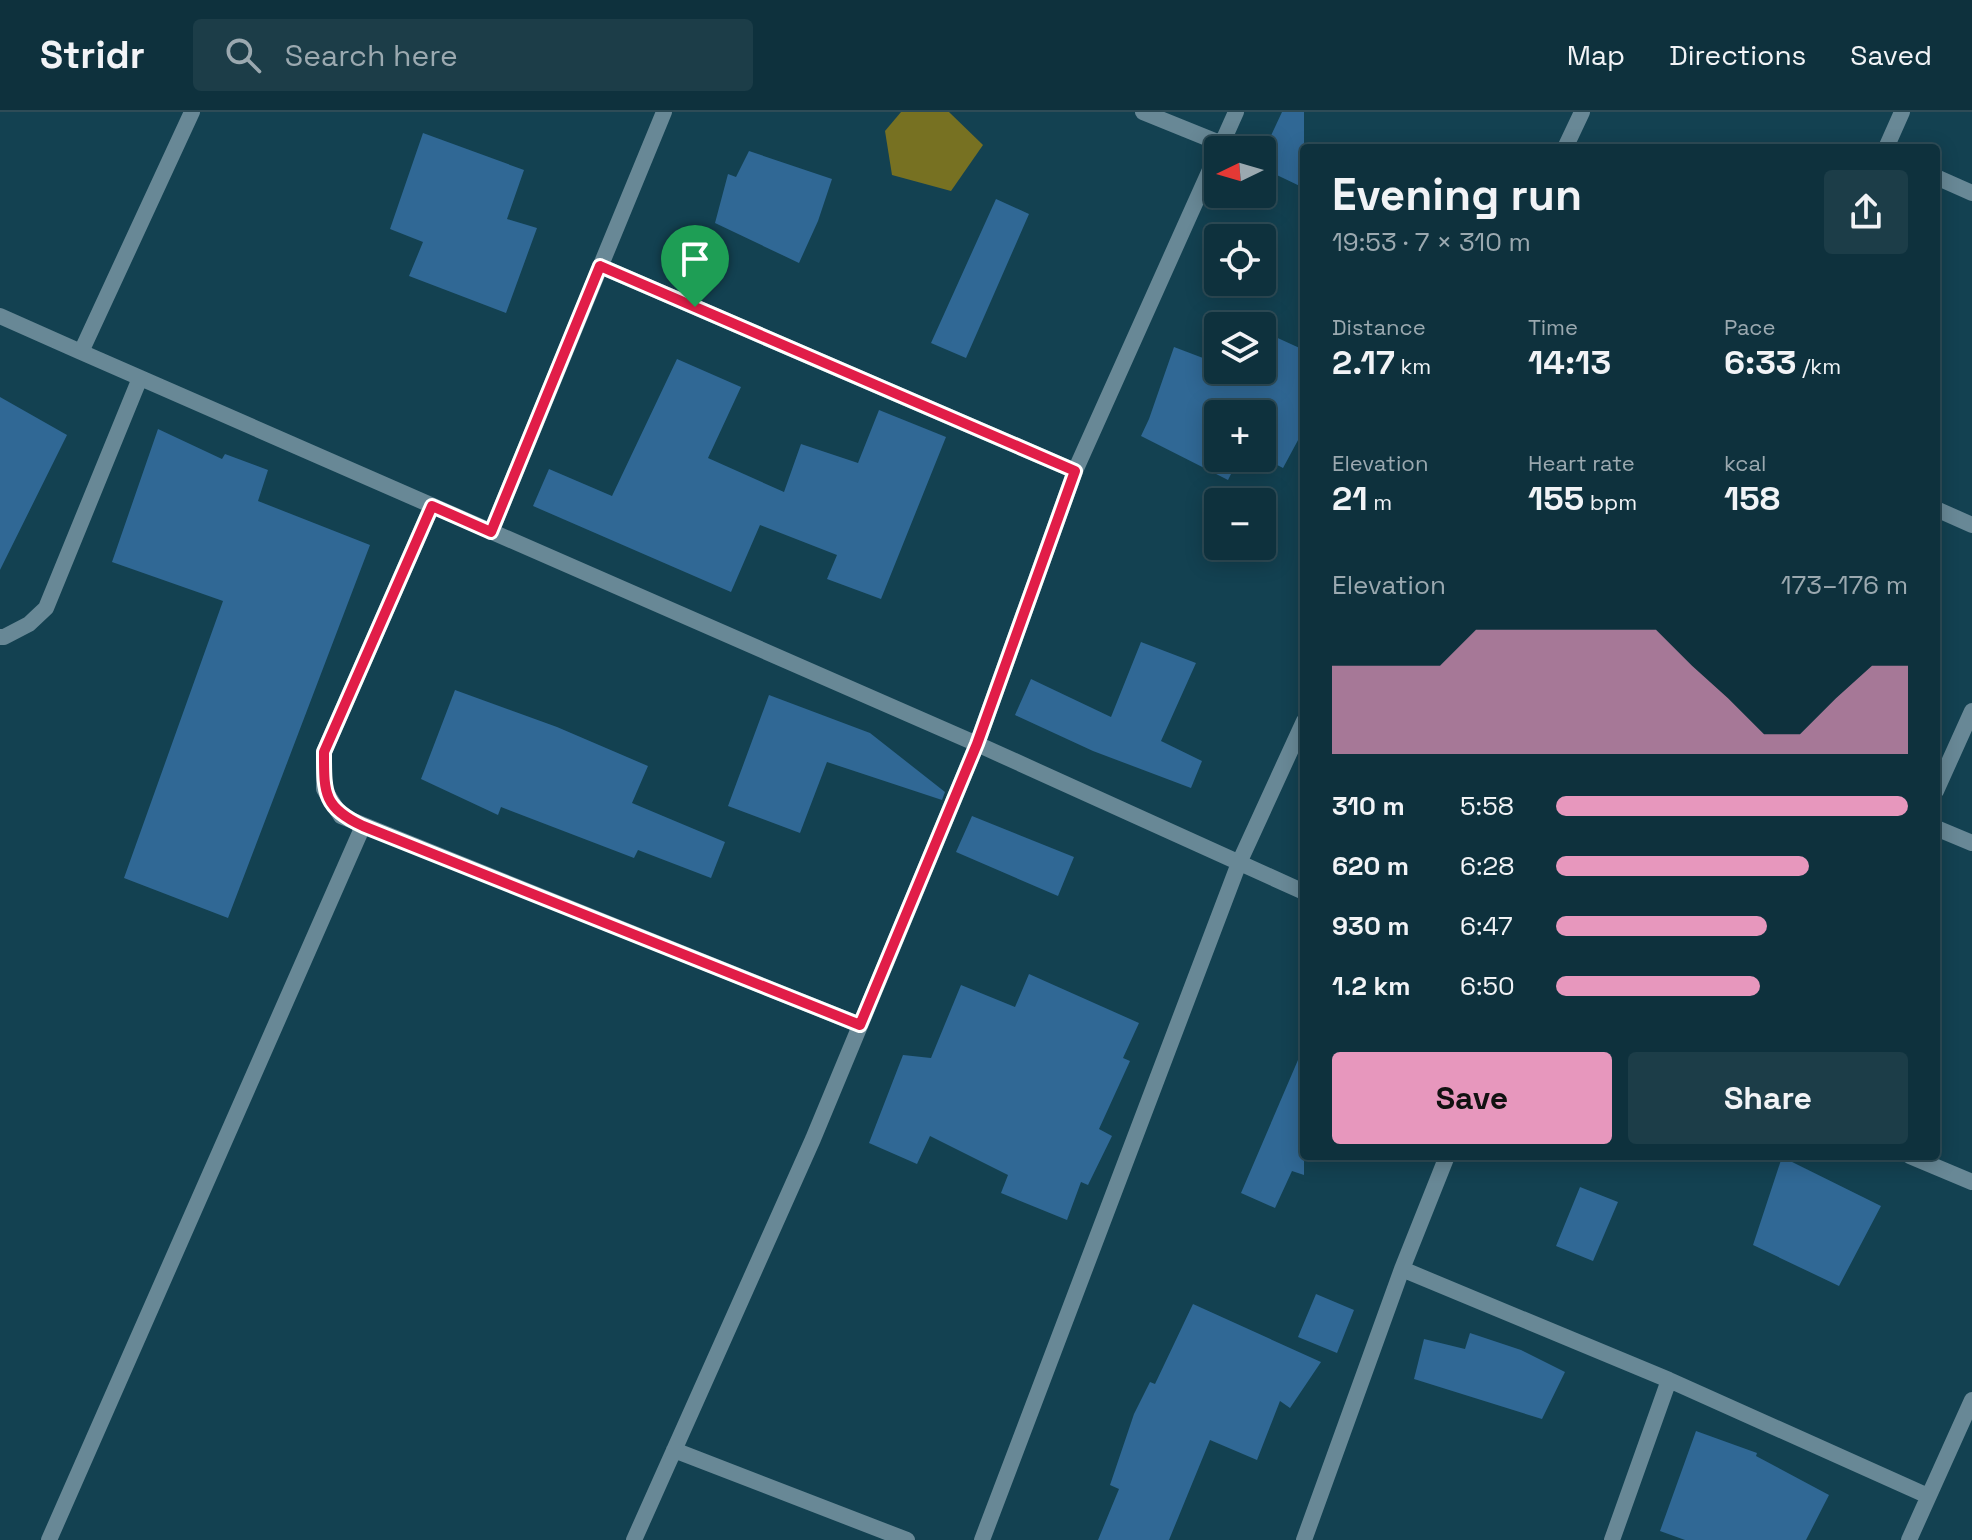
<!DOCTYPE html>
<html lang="en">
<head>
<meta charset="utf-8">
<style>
  :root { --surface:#0e313d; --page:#1c3d48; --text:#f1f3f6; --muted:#9ba9b0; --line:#2e4c57; --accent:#e797bd }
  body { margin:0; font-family:"Space Grotesk",sans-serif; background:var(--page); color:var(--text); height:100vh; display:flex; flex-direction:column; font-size:30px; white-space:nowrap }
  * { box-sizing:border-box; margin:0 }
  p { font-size:26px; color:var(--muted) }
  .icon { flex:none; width:44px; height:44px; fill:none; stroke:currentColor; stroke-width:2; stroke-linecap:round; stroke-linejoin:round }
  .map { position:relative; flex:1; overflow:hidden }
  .side { position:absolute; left:1300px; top:32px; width:640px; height:1016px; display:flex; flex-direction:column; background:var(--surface); border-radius:8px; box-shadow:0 4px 20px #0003,0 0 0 2px var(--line) }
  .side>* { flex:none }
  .needle { width:52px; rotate:265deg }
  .fabs { position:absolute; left:1204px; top:24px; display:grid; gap:16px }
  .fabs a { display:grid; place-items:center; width:72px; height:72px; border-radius:8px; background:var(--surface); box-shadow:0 4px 20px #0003,0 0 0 2px var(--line); font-size:40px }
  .pin { position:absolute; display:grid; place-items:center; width:68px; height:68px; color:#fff; margin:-82px -34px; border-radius:50% 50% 50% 0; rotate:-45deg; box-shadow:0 0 8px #0007 }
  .pin .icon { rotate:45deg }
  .round { display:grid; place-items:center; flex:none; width:84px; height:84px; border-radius:8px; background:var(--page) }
  .summary { display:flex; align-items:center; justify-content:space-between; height:136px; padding:0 32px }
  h1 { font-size:44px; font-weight:700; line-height:60px }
  .stats { display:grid; grid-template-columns:repeat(3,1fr); gap:12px; height:136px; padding:8px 32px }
  .stats div { display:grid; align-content:center }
  .stats b { font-size:34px; font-weight:700 }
  .stats small { font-size:22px; font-weight:400 }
  .stats p { font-size:22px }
  .chart { height:224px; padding:16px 32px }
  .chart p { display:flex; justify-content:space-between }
  .chart svg { width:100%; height:144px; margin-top:8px; fill:var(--accent); opacity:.7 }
  .primary-button { display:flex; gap:16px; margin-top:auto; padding:16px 32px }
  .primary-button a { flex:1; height:92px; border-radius:8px; background:var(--accent); color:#111; font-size:32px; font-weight:700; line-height:92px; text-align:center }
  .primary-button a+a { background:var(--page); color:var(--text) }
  ul { padding:0 32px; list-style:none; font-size:26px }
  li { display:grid; grid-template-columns:128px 96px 1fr; align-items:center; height:60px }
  li i { height:20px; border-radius:10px; background:var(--accent) }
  header { display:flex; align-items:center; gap:48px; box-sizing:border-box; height:112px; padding:0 40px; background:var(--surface); border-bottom:2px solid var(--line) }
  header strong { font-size:38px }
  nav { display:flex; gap:44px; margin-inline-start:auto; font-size:28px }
  .search { width:560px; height:72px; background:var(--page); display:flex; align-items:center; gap:20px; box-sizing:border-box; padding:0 28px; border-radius:8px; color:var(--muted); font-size:30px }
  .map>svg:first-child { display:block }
</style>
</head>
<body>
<header>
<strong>Stridr</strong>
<div class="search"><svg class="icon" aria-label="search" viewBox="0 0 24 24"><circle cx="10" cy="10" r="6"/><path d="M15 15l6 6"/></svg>Search here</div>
<nav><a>Map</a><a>Directions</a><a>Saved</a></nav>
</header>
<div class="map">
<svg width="1972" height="1428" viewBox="0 0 1972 1428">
  <rect width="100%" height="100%" fill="#134151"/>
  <path fill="#777122" d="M901,0H949L983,33L951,79L892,63L885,19Z"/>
  <path fill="#306895" d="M1282,0H1304V76L1262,56V43Z
    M423,21L524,58L507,107L537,116L506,201L409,164L423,130L390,117Z
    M749,39L832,67L818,109L799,151L715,111L728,62L736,65Z
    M996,87L1029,102L966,246L931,231Z
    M1221,206L1231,211L1233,206L1251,214H1218V258H1262V219L1304,238V317L1283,356L1262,345V302H1218V346H1239L1228,368L1141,324L1149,307L1174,235L1203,246Z
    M677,247L741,275L708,346L784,380L801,332L858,351L879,298L946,325L881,487L827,467L837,443L760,413L731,480L533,394L549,357L612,384Z
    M0,285L67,323L0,458Z
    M158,317L222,347L225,342L268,358L258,389L370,433L228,806L124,766L223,489L112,450Z
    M1141,530L1196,551L1161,629L1202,649L1191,676L1093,639L1015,603L1031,567L1111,605Z
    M455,578L557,615L648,654L632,691L725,730L711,766L638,738L634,746L501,695L498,703L421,667Z
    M769,583L870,621L945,680L942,688L827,650L800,721L728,694Z
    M972,704L1074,745L1058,784L956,740Z
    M1029,862L1139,911L1123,946L1130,949L1099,1017L1112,1024L1088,1073L1081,1070L1067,1108L1001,1081L1008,1063L930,1024L917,1052L869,1031L903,943L931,946L961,873L1015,895Z
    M1304,934V1063L1292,1059L1275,1096L1241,1081Z
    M1782,1045L1881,1094L1839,1174L1753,1133Z
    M1580,1075L1618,1090L1593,1149L1556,1134Z
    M1316,1182L1354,1198L1337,1241L1298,1225Z
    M1193,1192L1321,1250L1290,1296L1280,1289L1257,1348L1210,1328L1169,1428H1098L1119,1377L1110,1373L1134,1302L1150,1270L1155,1272Z
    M1470,1221L1521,1238L1565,1260L1542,1307L1414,1267L1424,1227L1465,1237Z
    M1696,1319L1757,1341L1756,1344L1829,1383L1806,1428H1685L1660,1419Z"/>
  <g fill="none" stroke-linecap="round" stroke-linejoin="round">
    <path stroke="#688896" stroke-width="16" d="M1143,0L1222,32
      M1565,36L1582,0
      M1886,36L1902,0
      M1219,38L1236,0
      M1936,65L1972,81
      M600,154L1075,359
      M0,204L81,240L192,0
      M81,240L977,632L1304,780
      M432,394L324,640V677L341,704L860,913
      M1936,397L1972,413
      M491,420L664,0
      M0,525H4L29,512L46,496L140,266
      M1936,679L1972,599
      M1936,716L1972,731
      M1910,1044L1972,1070
      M1402,1157L1669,1268L1928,1384
      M674,1338L907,1428
      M49,1428L363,714
      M634,1428L813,1027L977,632L1075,359L1218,40
      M982,1428L1239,751L1304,609
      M1304,1428L1402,1157L1447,1044
      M1612,1428L1669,1268
      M1909,1428L1972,1288"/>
  </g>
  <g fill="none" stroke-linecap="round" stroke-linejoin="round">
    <g stroke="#fff" stroke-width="16">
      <path id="route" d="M600,154L1075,359L977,632L860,913L363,714C323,695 324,681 324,640L432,394L491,420Z"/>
    </g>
    <use href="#route" stroke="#e11d48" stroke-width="10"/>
  </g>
</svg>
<div class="fabs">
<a><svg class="needle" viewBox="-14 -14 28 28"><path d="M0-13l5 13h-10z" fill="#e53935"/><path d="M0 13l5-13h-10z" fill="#9ba9b0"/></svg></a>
<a><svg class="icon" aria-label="locate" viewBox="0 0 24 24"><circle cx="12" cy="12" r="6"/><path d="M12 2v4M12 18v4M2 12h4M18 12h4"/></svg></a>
<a><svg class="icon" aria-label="layers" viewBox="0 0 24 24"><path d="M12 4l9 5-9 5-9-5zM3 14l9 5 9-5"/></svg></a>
<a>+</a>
<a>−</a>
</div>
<div class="pin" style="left:695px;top:195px;background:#1e9e55"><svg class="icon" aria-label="arrive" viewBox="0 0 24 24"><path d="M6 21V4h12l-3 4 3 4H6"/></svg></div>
<section class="side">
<div class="summary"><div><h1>Evening run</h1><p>19:53 · 7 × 310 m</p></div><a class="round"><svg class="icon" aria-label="share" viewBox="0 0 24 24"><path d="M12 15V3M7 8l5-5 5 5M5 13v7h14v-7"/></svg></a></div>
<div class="stats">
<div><p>Distance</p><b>2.17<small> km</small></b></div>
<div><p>Time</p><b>14:13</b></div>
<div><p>Pace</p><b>6:33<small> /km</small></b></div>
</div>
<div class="stats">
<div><p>Elevation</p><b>21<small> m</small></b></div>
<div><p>Heart rate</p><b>155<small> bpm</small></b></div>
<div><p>kcal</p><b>158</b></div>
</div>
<div class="chart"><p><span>Elevation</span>173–176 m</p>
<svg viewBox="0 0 160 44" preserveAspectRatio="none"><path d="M0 44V17L10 17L20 17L30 17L40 6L50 6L60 6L70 6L80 6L90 6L100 17L110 27L120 38L130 38L140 27L150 17L160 17V44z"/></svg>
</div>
<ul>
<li><b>310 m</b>5:58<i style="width:100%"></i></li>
<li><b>620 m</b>6:28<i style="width:72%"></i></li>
<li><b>930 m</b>6:47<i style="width:60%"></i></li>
<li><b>1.2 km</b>6:50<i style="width:58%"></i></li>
</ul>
<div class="primary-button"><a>Save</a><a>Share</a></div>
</section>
</div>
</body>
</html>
